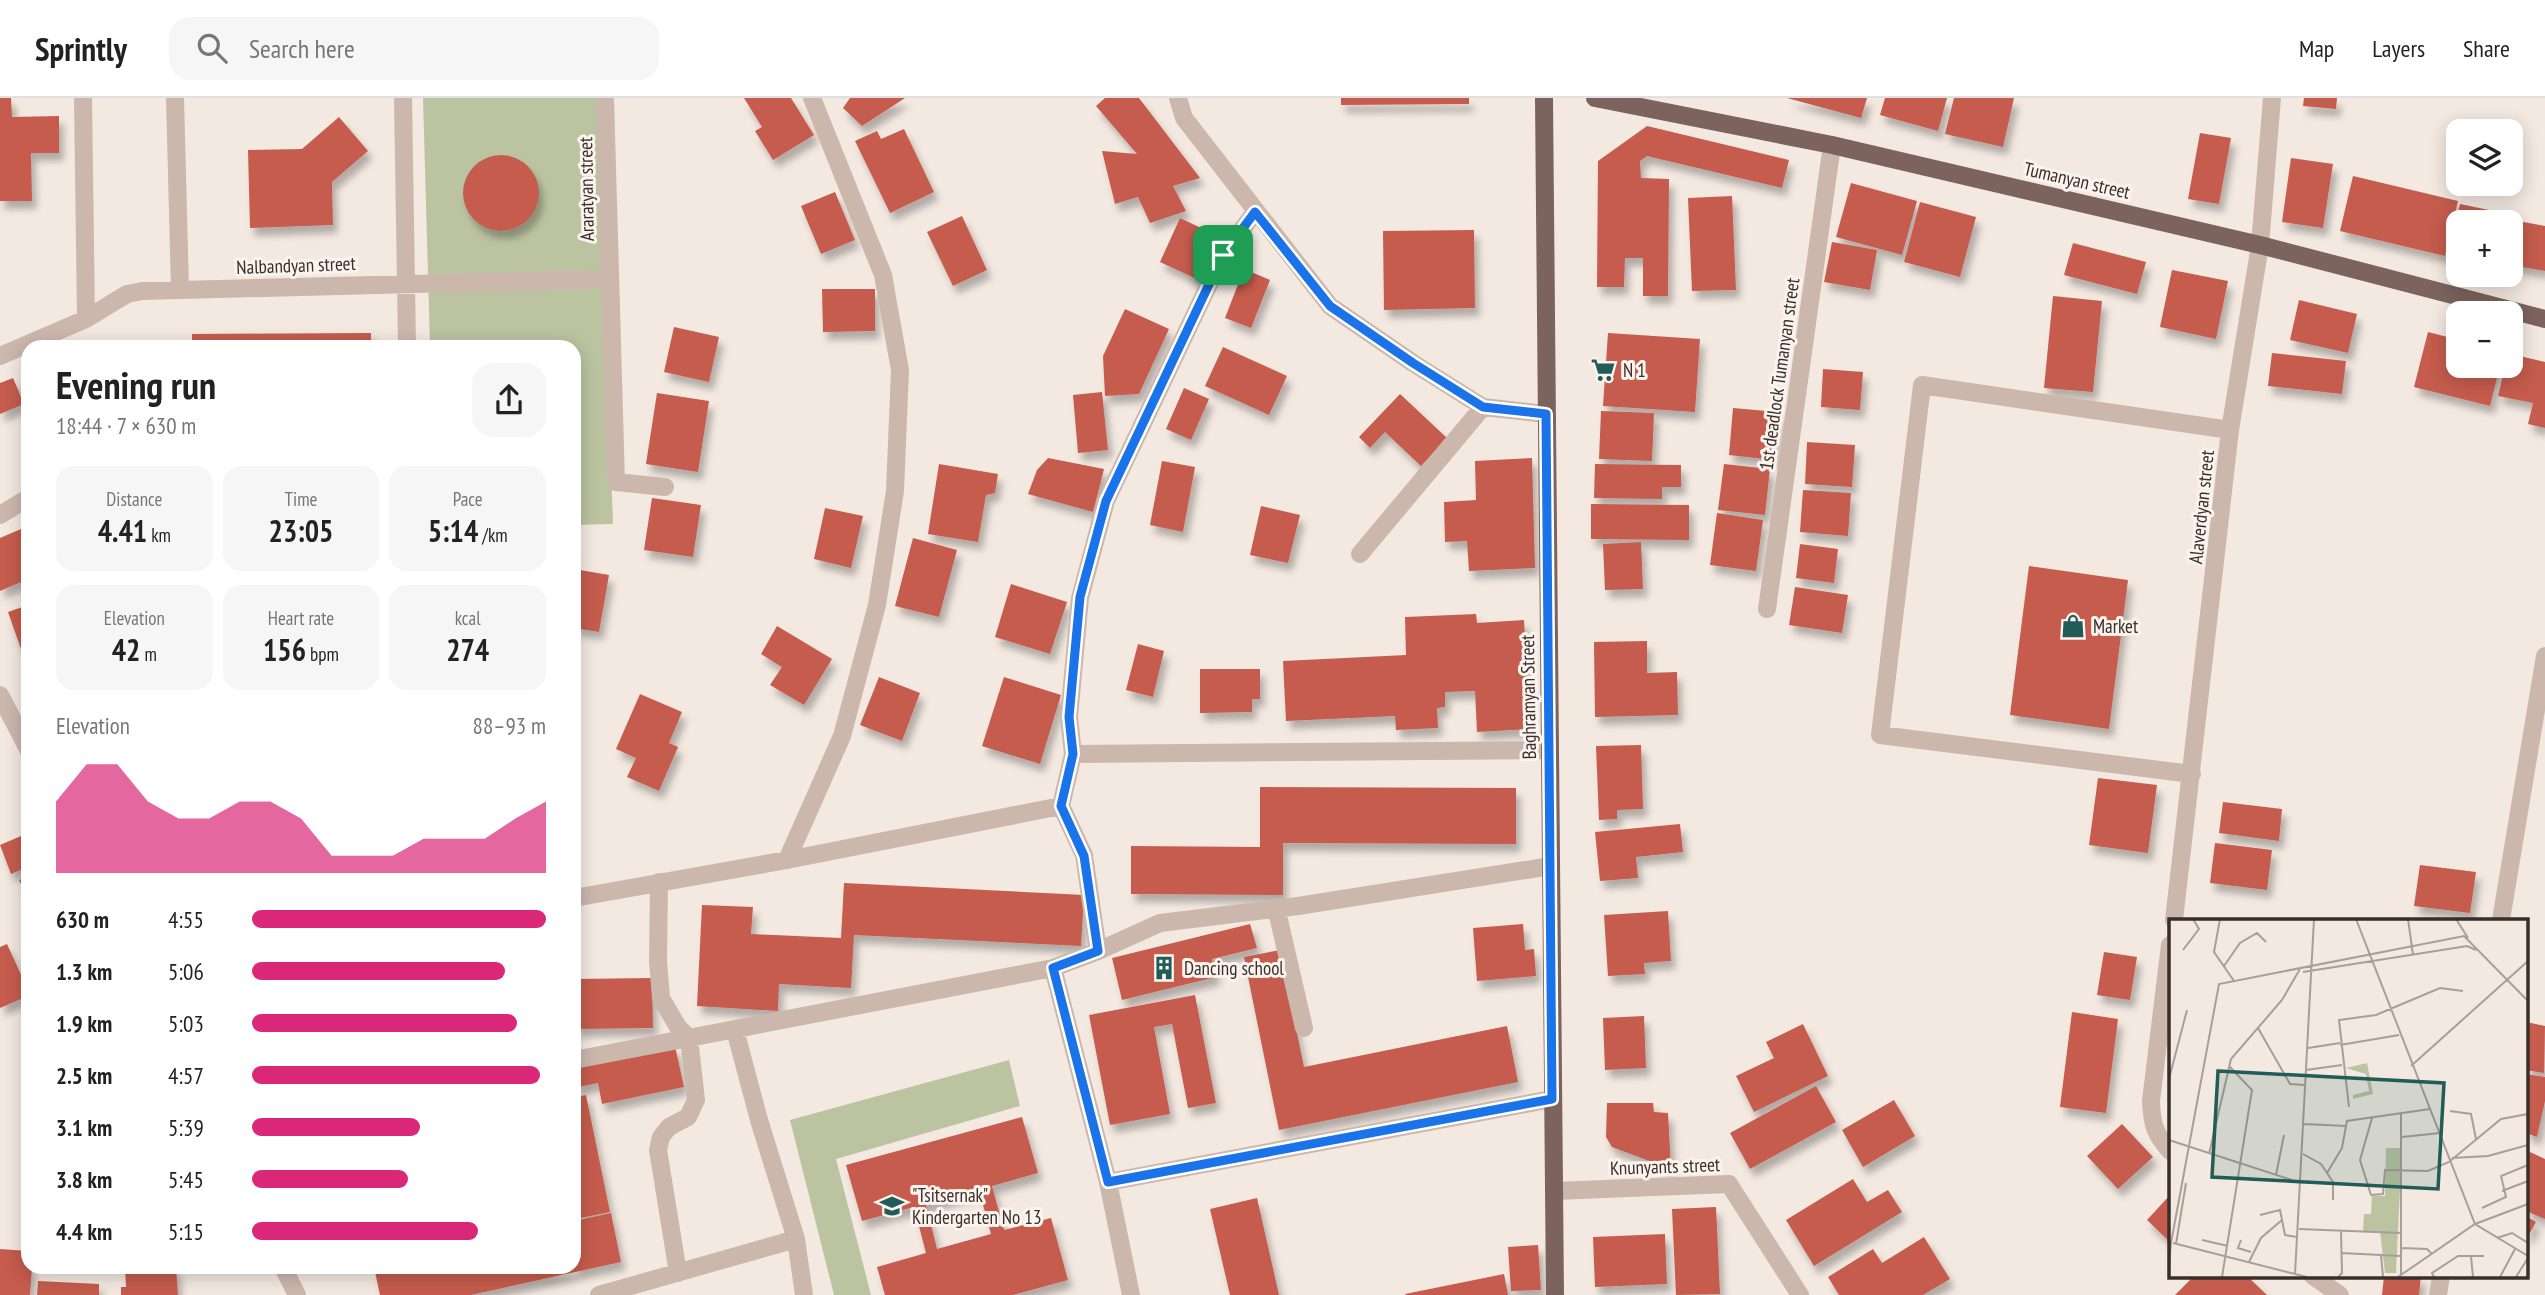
<!DOCTYPE html>
<html lang="en">
<head>
<meta charset="utf-8">
<style>
  :root { --surface:#fff; --page:#f6f6f6; --text:#222; --muted:#767676; --line:#e0e0e0; --accent:#db2777 }
  body { margin:0; font-family:"PT Sans Narrow",sans-serif; background:var(--page); color:var(--text); height:100vh; display:flex; flex-direction:column; font-size:26px; white-space:nowrap }
  * { box-sizing:border-box; margin:0 }
  p { font-size:23px; color:var(--muted) }
  .icon { flex:none; width:38px; height:38px; fill:none; stroke:currentColor; stroke-width:2; stroke-linecap:round; stroke-linejoin:round }
  .map { position:relative; flex:1; overflow:hidden }
  .drawer { position:absolute; left:21px; top:242px; width:560px; height:934px; display:flex; flex-direction:column; background:var(--surface); border-radius:21px; box-shadow:0 4px 18px #0003 }
  .drawer>* { flex:none }
  .fabs { position:absolute; left:2446px; top:21px; display:grid; gap:14px }
  .fabs a { display:grid; place-items:center; width:77px; height:77px; border-radius:14px; background:var(--surface); box-shadow:0 4px 18px #0003; font-size:35px }
  .pin { position:absolute; display:grid; place-items:center; width:60px; height:60px; color:#fff; margin:-30px; border-radius:14px; box-shadow:0 4px 10px #0006 }
  .round { display:grid; place-items:center; flex:none; width:74px; height:74px; border-radius:21px; background:var(--page) }
  .headline { display:flex; align-items:center; justify-content:space-between; height:119px; padding:0 35px }
  h1 { font-size:38px; font-weight:600; line-height:52px }
  .stats { display:grid; grid-template-columns:repeat(3,1fr); gap:10px; height:119px; padding:7px 35px }
  .stats div { display:grid; align-content:center; border-radius:18px; background:var(--page); text-align:center }
  .stats b { font-size:30px; font-weight:600 }
  .stats small { font-size:19px; font-weight:400 }
  .stats p { font-size:19px }
  .chart { height:196px; padding:14px 35px }
  .chart p { display:flex; justify-content:space-between }
  .chart svg { width:100%; height:126px; margin-top:7px; fill:var(--accent); opacity:.7 }
  ul { padding:0 35px; list-style:none; font-size:23px }
  li { display:grid; grid-template-columns:112px 84px 1fr; align-items:center; height:52px }
  li i { height:18px; border-radius:9px; background:var(--accent) }
  header { display:flex; align-items:center; gap:42px; box-sizing:border-box; height:98px; padding:0 35px; background:var(--surface); border-bottom:2px solid var(--line) }
  header strong { font-size:33px }
  nav { display:flex; gap:38px; margin-inline-start:auto; font-size:24px }
  .search { width:490px; height:63px; background:var(--page); display:flex; align-items:center; gap:18px; box-sizing:border-box; padding:0 24px; border-radius:21px; color:var(--muted); font-size:26px }
  .map>svg:first-child { display:block }
</style>
</head>
<body>
<header>
<strong>Sprintly</strong>
<div class="search"><svg class="icon" aria-label="search" viewBox="0 0 24 24"><circle cx="10" cy="10" r="6"/><path d="M15 15l6 6"/></svg>Search here</div>
<nav><a>Map</a><a>Layers</a><a>Share</a></nav>
</header>
<div class="map">
<svg width="2545" height="1197" viewBox="0 0 2545 1197">
  <defs>
    <filter id="shadow"><feDropShadow dx="4.5" dy="8" stdDeviation="3.5" flood-color="#0004"/></filter>
  </defs>
  <rect width="100%" height="100%" fill="#f3e9e1"/>
  <path fill="#bcc3a1" d="M423,0H598L613,426L574,427V248H430Z
    M1009,962L1020,1008L836,1061L871,1197H834L790,1022Z"/>
  <path fill="#c55c4e" fill-rule="evenodd" filter="url(#shadow)" d="M0,0H11L12,19L59,18V55H31L32,103H0Z
    M744,0H791L814,37L773,62L755,33L762,29Z
    M850,0H905L862,28L843,10Z
    M1105,0H1139L1200,80L1173,88L1186,113L1150,125L1138,99L1115,106L1102,53L1137,56L1096,8Z
    M1341,0H1469V6L1341,7Z
    M1787,0H1867L1861,20Z
    M1885,0H1947L1938,33L1880,17Z
    M1954,0H2014L2003,49L1945,36Z
    M2304,0H2337L2336,11L2303,8Z
    M339,19L368,53L332,84L333,127L250,130L248,52L302,51Z
    M1647,28L1789,62L1782,90L1647,58L1640,63L1641,80L1669,81L1668,198H1643V160H1625L1624,189H1597L1598,63Z
    M904,31L934,94L890,115L855,43L877,33L881,41Z
    M2200,35L2231,40L2219,106L2188,101Z
    M463 95a38 38 0 1 1 76 0a38 38 0 1 1-76 0Z
    M2291,60L2333,66L2323,130L2282,124Z
    M2353,78L2458,103L2445,158L2340,133Z
    M1851,85L1917,103L1902,157L1836,139Z
    M835,94L855,142L821,156L801,108Z
    M1732,98L1736,192L1692,193L1688,100Z
    M1920,104L1976,119L1960,179L1904,164Z
    M2460,106L2513,117L2512,124H2459V159L2449,157Z
    M962,118L987,172L953,188L927,134Z
    M1180,120L1220,139L1199,182L1160,164Z
    M2518,123L2545,128V173L2511,167Z
    M1474,132L1475,210L1384,212L1383,133Z
    M1832,144L1877,152L1870,192L1824,184Z
    M2073,145L2146,164L2137,196L2064,177Z
    M1244,171L1270,182L1251,230L1225,220Z
    M2172,172L2228,183L2216,241L2160,229Z
    M822,191H875V233L823,234Z
    M2053,198L2102,203L2093,294L2044,290Z
    M2299,202L2357,216L2348,255L2290,242Z
    M1125,211L1169,231L1139,296L1105,298L1103,258Z
    M674,229L719,239L709,284L664,274Z
    M2428,234L2459,242V268H2500L2490,308L2414,289Z
    M371,235V248H192V236Z
    M1608,235L1700,241L1695,314L1603,308Z
    M1223,249L1287,278L1269,317L1205,288Z
    M2272,255L2346,263L2342,296L2268,288Z
    M2511,256L2545,264V330L2528,326L2533,305L2498,298L2505,268H2511Z
    M1823,271L1863,274L1860,312L1821,309Z
    M13,280L24,306L0,316V285Z
    M1184,290L1209,301L1191,342L1166,331Z
    M1102,294L1108,352L1078,355L1073,297Z
    M657,295L709,303L698,374L646,366Z
    M1400,296L1447,340L1421,368L1385,334L1370,350L1359,339Z
    M1733,310L1778,314L1773,362L1729,357Z
    M1601,313L1654,315L1652,363L1599,361Z
    M1807,344L1855,347L1852,389L1805,386Z
    M1048,360L1104,371L1093,414L1028,396L1037,372Z
    M1532,360L1535,470L1469,473L1467,443L1445,444L1444,404L1476,402L1475,363Z
    M1162,363L1195,369L1183,434L1150,427Z
    M939,366L998,376L995,395L986,397L978,444L928,436Z
    M1595,366L1681,367V389H1662V401L1594,400Z
    M1724,366L1770,371L1765,417L1718,412Z
    M1803,392L1851,395L1848,438L1800,434Z
    M652,400L701,407L693,459L644,452Z
    M1591,406L1689,407V442L1591,441Z
    M1261,408L1300,417L1288,465L1250,457Z
    M825,410L863,418L851,470L814,461Z
    M1717,415L1763,422L1756,473L1710,467Z
    M28,428V481L0,493V440Z
    M913,440L957,452L939,519L895,508Z
    M1641,444L1643,491L1605,492L1603,446Z
    M1800,446L1838,451L1834,485L1796,480Z
    M2029,468L2128,482L2109,631L2010,617Z
    M574,471L609,477L599,534L574,530Z
    M1011,486L1067,504L1050,556L995,539Z
    M1795,489L1848,497L1842,535L1789,527Z
    M28,507V548L21,551L8,514Z
    M1476,516L1477,525L1524,522L1530,631L1477,634L1475,593L1445,594V609L1437,610L1438,630L1396,632L1395,618L1286,623L1283,563L1406,557L1405,519Z
    M777,528L832,561L804,607L770,587L782,569L761,556Z
    M1647,543V575L1677,574L1678,617L1595,619L1594,544Z
    M1138,546L1164,553L1153,599L1126,592Z
    M1200,571H1260V601H1252V614L1200,615Z
    M879,579L920,595L902,643L860,627Z
    M1004,579L1061,597L1040,666L982,648Z
    M640,596L682,614L669,645L678,649L659,693L627,679L636,660L616,651Z
    M1641,647L1643,711L1617,712V721L1599,722L1596,648Z
    M2098,680L2157,687L2148,755L2089,747Z
    M1260,689L1516,690V746L1283,745V797L1131,796V748L1260,749Z
    M2223,704L2282,711L2279,743L2219,735Z
    M1680,726L1683,754L1636,759L1638,780L1600,783L1595,734Z
    M28,735V769L11,776L0,747Z
    M2215,745L2272,752L2267,792L2210,785Z
    M2420,767L2476,774L2470,815L2414,808Z
    M28,778V801L19,782Z
    M844,785L1084,797L1081,848L854,837L851,890L779,886L778,913L697,908L702,807L753,809L751,836L841,840Z
    M1668,813L1671,863L1644,865L1645,876L1608,878L1604,817Z
    M1250,826L1257,850L1212,861L1216,879L1122,902L1112,860Z
    M1523,826L1525,852L1534,851L1536,878L1477,883L1473,830Z
    M7,846L28,892V898L0,910V849Z
    M1280,852L1304,969L1507,928L1518,984L1279,1032L1244,859Z
    M2104,854L2137,859L2130,902L2097,897Z
    M652,880L653,930L574,931V881Z
    M1195,897L1216,1005L1188,1010L1172,926L1154,929L1170,1016L1110,1027L1089,917Z
    M2072,914L2118,921L2106,1015L2060,1009Z
    M1644,918L1646,970L1605,972L1603,920Z
    M2526,924L2545,928L2544,975L2526,972Z
    M1803,926L1828,978L1754,1014L1736,978L1774,960L1766,944Z
    M675,948L684,989L602,1006L598,985L574,990V970Z
    M2526,976L2545,979V1003L2537,1039L2526,1035Z
    M1816,988L1836,1024L1750,1071L1730,1035Z
    M586,997L610,1114L576,1121L574,999Z
    M1894,1002L1915,1038L1863,1069L1842,1032Z
    M1607,1005H1653L1654,1014L1668,1015L1671,1071L1612,1049L1606,1039Z
    M1022,1019L1038,1075L992,1088L1004,1132L1051,1120L1068,1182L1013,1197H885L877,1169L926,1155L914,1109L862,1123L846,1067ZM979,1092L991,1136L937,1151L926,1107Z
    M2122,1026L2153,1059L2118,1091L2087,1058Z
    M2530,1054L2545,1061V1121L2526,1113V1063Z
    M1853,1081L1867,1104L1888,1092L1902,1114L1814,1168L1786,1122Z
    M2170,1097V1144L2147,1122Z
    M1257,1100L1279,1197H1230L1210,1111Z
    M1716,1109L1720,1196L1676,1197L1672,1111Z
    M611,1115L621,1164L471,1197H380L374,1169H574V1123Z
    M2526,1118L2536,1124L2526,1142Z
    M1665,1136L1667,1186L1595,1189L1593,1139Z
    M1924,1139L1950,1181L1923,1197H1839L1828,1179L1873,1151L1882,1165Z
    M1538,1147L1541,1192L1511,1193L1508,1149Z
    M0,1151L28,1153V1169H32L30,1197H0Z
    M125,1169H176L178,1197H121V1189H126Z
    M1504,1176L1508,1197H1406L1405,1196Z
    M2194,1178H2247L2267,1197H2175Z
    M2384,1178H2421L2419,1197H2382Z
    M38,1183L99,1186V1197H37Z"/>
  <g fill="none" stroke-linecap="round" stroke-linejoin="round">
    <path stroke="#ccb7ad" stroke-width="18" d="M83,0L86,221
      M175,0L180,192
      M403,0L407,248
      M605,0L616,384L665,389
      M1178,0L1184,20L1330,208L1413,265L1483,309L1546,316
      M0,258L86,221L127,196L142,193L609,181
      M0,417L28,400
      M1360,456L1483,309
      M1767,511L1832,47
      M0,597L28,651
      M1073,656L1069,619L1080,500L1106,403L1223,157L1255,114
      M2192,676L1880,637L1922,287L2230,332
      M1061,708L1084,757L1098,853L1160,825L1298,808L1551,768
      M787,762L842,638L877,507L895,393L900,272L883,177L812,0
      M659,784L658,863L661,900L678,929L689,940L696,1002L688,1019L669,1029L661,1039L658,1052L678,1175
      M574,800L787,762L1061,708L1073,656L1550,652
      M1276,809L1304,930
      M2174,822L2230,332L2260,147L2272,0
      M2501,822L2545,558
      M2170,847L2151,1003C2152,1027 2155,1036 2170,1053
      M1053,870L1108,1084L1131,1197
      M735,932L759,1022L796,1141L804,1197
      M574,962L1053,870L1098,853
      M1108,1084L1552,1001
      M1555,1093L1729,1086L1800,1197
      M283,1169L297,1197
      M2313,1178L2340,1197
      M599,1197L796,1141
      M2438,1197L2441,1178"/>
    <path stroke="#7c635d" stroke-width="18" d="M1544,0L1555,1197
      M1595,0L1832,47L2260,147L2545,221"/>
  </g>
  <g fill="none" stroke-linecap="round" stroke-linejoin="round">
    <g stroke="#fff" stroke-width="14">
      <path id="route" d="M1255,114L1330,208L1413,265L1483,309L1546,316L1552,1001L1108,1084L1053,870L1098,853L1084,758L1061,708L1073,656L1069,619L1080,499L1106,403L1223,157Z"/>
    </g>
    <use href="#route" stroke="#1a73e8" stroke-width="9"/>
  </g>
  <defs>
    <g id="supermarket-bare" transform="scale(1.89)"><path d="M-6-5.5h2.5l.6 2H6L4.5 2H-2.5L-4.4-4H-6ZM-1.5 3.2a1.3 1.3 0 1 0 .1 0ZM3 3.2a1.3 1.3 0 1 0 .1 0Z" fill="#215c59" stroke="#fbf3ee" stroke-width="2.5" paint-order="stroke"/></g>
    <g id="shop-bare" transform="scale(1.89)"><path d="M-5-2.5h2.3a2.7 3.5 0 0 1 5.4 0H5L5.5 6h-11ZM-1.5-2.5h3a1.5 2.3 0 0 0-3 0Z" fill="#215c59" stroke="#fbf3ee" stroke-width="2.5" paint-order="stroke"/></g>
    <g id="building-bare" transform="scale(1.89)"><path d="M-4-6H4V6H1V3H-1V6H-4ZM-2.5-4.3h1.7v1.8h-1.7ZM.8-4.3h1.7v1.8H.8ZM-2.5-1h1.7V.8h-1.7ZM.8-1h1.7V.8H.8Z" fill="#215c59" stroke="#fbf3ee" stroke-width="2.5" paint-order="stroke"/></g>
    <g id="school-bare" transform="scale(1.89)"><path d="M0-5L7-2L0 1L-7-2ZM-4 1L0 2.5L4 1V4Q0 6-4 4Z" fill="#215c59" stroke="#fbf3ee" stroke-width="2.5" paint-order="stroke"/></g>
  </defs>
  <g fill-rule="evenodd">
    <use href="#supermarket-bare" x="1603" y="272"/>
    <use href="#shop-bare" x="2073" y="528"/>
    <use href="#building-bare" x="1164" y="870"/>
    <use href="#school-bare" x="892" y="1108"/>
  </g>
  <g text-anchor="middle" dominant-baseline="central" stroke-width="6" stroke-linejoin="round" paint-order="stroke">
    <g font-size="19" fill="#3a2e2b" stroke="#fbf3ee">
      <text transform="translate(2077 82) rotate(13)">Tumanyan street</text>
      <text transform="translate(586 91) rotate(-91)">Araratyan street</text>
      <text transform="translate(296 167) rotate(-2)">Nalbandyan street</text>
      <text transform="translate(1779 276) rotate(-82)">1st deadlock Tumanyan street</text>
      <text transform="translate(2201 409) rotate(-84)">Alaverdyan street</text>
      <text transform="translate(1528 599) rotate(-91)">Baghramyan Street</text>
      <text transform="translate(1665 1068) rotate(-2)">Knunyants street</text>
    </g>
    <g font-size="19" fill="#3a2e2b" stroke="#fbf3ee" text-anchor="start">
      <text x="1623" y="272">N 1</text>
      <text x="2093" y="528">Market</text>
      <text x="1184" y="870">Dancing school</text>
      <text x="912" y="1097">"Tsitsernak"<tspan x="912" dy="22">Kindergarten No 13</tspan></text>
    </g>
  </g>
  <g transform="translate(2169 821)">
    <rect width="359" height="359" fill="#f3e9e1"/>
    <path d="M198,144L204,175L184,180V176L200,172L197,155L177,149ZM217,229H233L227,354H216L211,313L194,312L195,295H202L203,277H216Z" fill="#bcc3a1"/>
    <path fill="none" stroke="#a99e98" stroke-width="2" d="M51,0L45,33L65,62M187,0L306,305L359,337M239,0L244,36M287,0L299,19M14,31L30,10L24,0M55,47L71,24L88,14L97,23M134,53L298,27L307,31M89,109L121,165L135,166M171,126L230,116M139,129L171,124M242,147L359,42M137,151L173,146M0,160L18,91M180,188L170,101L207,96L271,69L294,72M281,192L302,195L307,220M203,199L191,241L202,276L214,275L216,251L259,252L280,243L332,200L359,195M135,205L177,207L178,202L261,190M233,218L271,214M0,221L132,264M40,235L62,140L113,81L131,50M134,235L152,245L164,263V281M283,239L319,237L359,226M158,254L173,229L177,207M107,256L115,216M333,272L359,262M313,289L337,278L332,257L359,246M91,296L111,291L116,316L128,318M130,310L232,314M328,319L343,314L359,324M33,321L59,327M72,321L69,329L82,333M2,324L50,65L295,17L359,82M4,324L138,358M7,325L17,264M232,329L258,330L262,334M172,334L232,337M212,336L214,358M302,337L304,358M80,343L92,319L113,301M0,345L2,324M126,355L145,0M232,355V195M53,358L83,171L60,147M169,358L173,354L172,312M229,358L306,305L359,285M265,358L263,354L289,337H315M331,358L346,330M347,358L359,339"/>
    <path fill="#215c59" fill-opacity="0.15" stroke="#215c59" stroke-width="3.5" d="M49,152L275,164L269,270L43,258Z"/>
    <rect width="359" height="359" fill="none" stroke="#3a2e2b" stroke-width="3.5"/>
  </g>
</svg>
<div class="fabs">
<a><svg class="icon" aria-label="layers" viewBox="0 0 24 24"><path d="M12 4l9 5-9 5-9-5zM3 14l9 5 9-5"/></svg></a>
<a>+</a>
<a>−</a>
</div>
<div class="pin" style="left:1223px;top:157px;background:#1e9e55"><svg class="icon" aria-label="arrive" viewBox="0 0 24 24"><path d="M6 21V4h12l-3 4 3 4H6"/></svg></div>
<section class="drawer">
<div class="headline"><div><h1>Evening run</h1><p>18:44 · 7 × 630 m</p></div><a class="round"><svg class="icon" aria-label="share" viewBox="0 0 24 24"><path d="M12 15V3M7 8l5-5 5 5M5 13v7h14v-7"/></svg></a></div>
<div class="stats">
<div><p>Distance</p><b>4.41<small> km</small></b></div>
<div><p>Time</p><b>23:05</b></div>
<div><p>Pace</p><b>5:14<small> /km</small></b></div>
</div>
<div class="stats">
<div><p>Elevation</p><b>42<small> m</small></b></div>
<div><p>Heart rate</p><b>156<small> bpm</small></b></div>
<div><p>kcal</p><b>274</b></div>
</div>
<div class="chart"><p><span>Elevation</span>88–93 m</p>
<svg viewBox="0 0 160 44" preserveAspectRatio="none"><path d="M0 44V19L10 6L20 6L30 19L40 25L50 25L60 19L70 19L80 25L90 38L100 38L110 38L120 32L130 32L140 32L150 25L160 19V44z"/></svg>
</div>
<ul>
<li><b>630 m</b>4:55<i style="width:100%"></i></li>
<li><b>1.3 km</b>5:06<i style="width:86%"></i></li>
<li><b>1.9 km</b>5:03<i style="width:90%"></i></li>
<li><b>2.5 km</b>4:57<i style="width:98%"></i></li>
<li><b>3.1 km</b>5:39<i style="width:57%"></i></li>
<li><b>3.8 km</b>5:45<i style="width:53%"></i></li>
<li><b>4.4 km</b>5:15<i style="width:77%"></i></li>
</ul>
</section>
</div>
</body>
</html>
